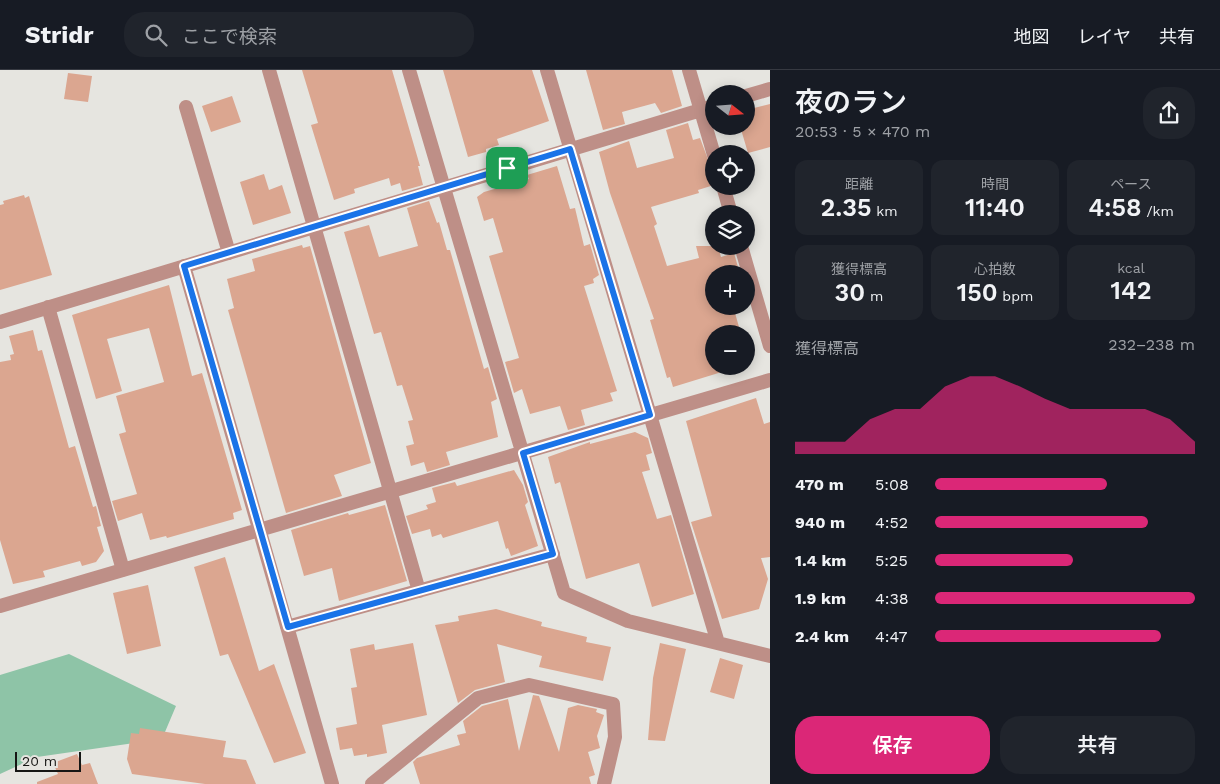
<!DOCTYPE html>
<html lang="ja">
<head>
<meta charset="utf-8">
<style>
  :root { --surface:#171b24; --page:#20242c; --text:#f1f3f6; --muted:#9ea1a6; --line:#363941; --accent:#db2777 }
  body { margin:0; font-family:"Work Sans","Noto Sans JP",sans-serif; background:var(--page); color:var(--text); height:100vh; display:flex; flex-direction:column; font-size:19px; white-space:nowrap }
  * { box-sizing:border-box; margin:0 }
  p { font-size:16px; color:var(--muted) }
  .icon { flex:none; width:28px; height:28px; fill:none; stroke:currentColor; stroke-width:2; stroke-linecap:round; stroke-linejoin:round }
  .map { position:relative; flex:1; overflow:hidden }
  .panel { display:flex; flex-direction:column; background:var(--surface); width:450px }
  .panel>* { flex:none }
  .needle { width:32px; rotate:107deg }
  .tools { position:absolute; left:705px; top:15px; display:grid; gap:10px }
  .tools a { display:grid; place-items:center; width:50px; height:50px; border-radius:50%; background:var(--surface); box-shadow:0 2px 12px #0003; font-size:25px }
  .scale { position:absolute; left:15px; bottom:12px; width:66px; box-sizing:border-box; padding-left:5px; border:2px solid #161614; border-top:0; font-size:14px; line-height:18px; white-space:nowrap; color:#161614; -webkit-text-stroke:4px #e6e5e0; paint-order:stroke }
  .pin { position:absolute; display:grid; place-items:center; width:42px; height:42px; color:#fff; margin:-21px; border-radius:10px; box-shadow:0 2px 8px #0006 }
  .round { display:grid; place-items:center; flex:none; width:52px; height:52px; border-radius:20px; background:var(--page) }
  .headline { display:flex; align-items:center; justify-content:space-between; height:85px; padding:0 25px }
  h1 { font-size:28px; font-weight:600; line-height:38px }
  .figures { display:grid; grid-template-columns:repeat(3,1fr); gap:8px; height:85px; padding:5px 25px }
  .figures div { display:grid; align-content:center; border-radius:12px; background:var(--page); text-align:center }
  .figures b { font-size:25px; font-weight:600 }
  .figures small { font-size:14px; font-weight:400 }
  .figures p { font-size:14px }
  .chart { height:140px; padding:10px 25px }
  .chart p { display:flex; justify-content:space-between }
  .chart svg { width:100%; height:90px; margin-top:5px; fill:var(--accent); opacity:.7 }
  .action { display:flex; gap:10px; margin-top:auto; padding:10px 25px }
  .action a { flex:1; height:58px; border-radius:20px; background:var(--accent); color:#fff; font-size:20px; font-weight:600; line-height:58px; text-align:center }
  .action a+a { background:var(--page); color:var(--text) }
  ul { padding:0 25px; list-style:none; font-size:16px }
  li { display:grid; grid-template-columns:80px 60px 1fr; align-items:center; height:38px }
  li i { height:12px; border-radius:6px; background:var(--accent) }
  header { display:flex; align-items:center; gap:30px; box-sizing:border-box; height:70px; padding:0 25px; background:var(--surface); border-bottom:1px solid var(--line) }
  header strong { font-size:24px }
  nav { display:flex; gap:28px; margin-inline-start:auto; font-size:18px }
  .search { width:350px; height:45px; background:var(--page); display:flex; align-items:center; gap:12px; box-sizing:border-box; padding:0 18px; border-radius:20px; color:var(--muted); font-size:19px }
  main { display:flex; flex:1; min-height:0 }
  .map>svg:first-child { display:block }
</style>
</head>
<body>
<header>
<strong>Stridr</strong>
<div class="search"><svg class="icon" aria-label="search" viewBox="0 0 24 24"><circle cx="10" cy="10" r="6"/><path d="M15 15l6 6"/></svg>ここで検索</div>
<nav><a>地図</a><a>レイヤ</a><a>共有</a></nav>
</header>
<main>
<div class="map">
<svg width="770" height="714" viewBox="0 0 770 714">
  <rect width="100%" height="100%" fill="#e6e5e0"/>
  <path fill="#8ec4a7" d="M69,584L176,636L162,669L37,687L0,704V605Z"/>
  <path fill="#dba690" d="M302,0H392L420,96H418L423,115L402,121L400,113L391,116L389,108L354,119L355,123L334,130L311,55L318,53Z
    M443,0H532L549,51L497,69L499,75L486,79V82L468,87Z
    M586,0H672L682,36L661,43L655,33L622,42L625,54L603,60Z
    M68,3L92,6L88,32L64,29Z
    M232,26L241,52L211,62L202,36Z
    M770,34V77L748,83L740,56H746V40Z
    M688,53L693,70L700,68L709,92L714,115L698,120L699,123L651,137L657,154L654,156L667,196L699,188L696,176H718L721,187L734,183L740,204H714V236H733L741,264H714V296L738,297L673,317L670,307L667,308L650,250L654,249L610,123L599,82L629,71L637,98L674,88L666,60Z
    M557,96L570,139L575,138L584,176L590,174L599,205L593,209L594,213L584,216L617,321L610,323L613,331L581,340L585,355L568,360L560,336L530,344L522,319L514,323L505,292L519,288L489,186L503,182L493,148L484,151L477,127L484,122L529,109L527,105Z
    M264,104L269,120L282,115L291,143L253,155L240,112Z
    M24,125L25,128L29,126L52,205L0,220V135L4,134L3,131Z
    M429,131L437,153L439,152L447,180H450L484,299L488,297L497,329L491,332L498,367L446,382L450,395L427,402L424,392L411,396L406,376L414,374L408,351L413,350L402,315L397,316L381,262L374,264L344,162L369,155L379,187L418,176L407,138Z
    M302,175L303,178L310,176L371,393L334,405L342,426L286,443L228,240L234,238L227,209L255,201L252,189Z
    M169,215L192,306L202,303L242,440L233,443L234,449L167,468L166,466L150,470L142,443L118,451L112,431L137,424L119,364L126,362L116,326L164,312L149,258L107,269L122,321L96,329L72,245Z
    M33,260L38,281L42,280L69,378L75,376L93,437L96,436L101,456L97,457L104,481L96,492L82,496L80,491L43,501L45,507L13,514L0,470V292L11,290L10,285L14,284L9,266Z
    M756,328L764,354L770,352V487L761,488L768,509L759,539L722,549L691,452L712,446L686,351Z
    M635,362L648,368L652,383L646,385L650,400L642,402L657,449L671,445L694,524L652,537L639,493L586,509L560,412L555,414L548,387L590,372V374Z
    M514,400L523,415L528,432L525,435L538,476L511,486L508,478L506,479L498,451L443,468L441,464L432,467L430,459L412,464L406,446L428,439L426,435L436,432L432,418L455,412L457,416Z
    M385,435L407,511L339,531L332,498L304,506L291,460L348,443L349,445Z
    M225,487L259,601L274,594L306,683L274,693L228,584L220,586L194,497Z
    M148,515L161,576L127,584L113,523Z
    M496,539L542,552L541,556L587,567L586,572L611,577L603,611L539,597L542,586L497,574L505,612L475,620L458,633L435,555L459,551L458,546Z
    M413,573L427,645L382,655L387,683L367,687V684L354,686L352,678L340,680L336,658L357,654L351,618L357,617L350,579L374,574L375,580Z
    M660,573L686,579L665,671L648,670L653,608Z
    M720,588L743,595L734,629L710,622Z
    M533,625L539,626L559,682L568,638L578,635L597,639L596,642L604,645L597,666L600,678L588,682L595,705L589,707L591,714H420L413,692L417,688L460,675L457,665L466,663L463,651L482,636L508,629L519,681Z
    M140,658L226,671L223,687L246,690L256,714H205L132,704L127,689L131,663L139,664Z
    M77,684L82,695L90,693L98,714H37V712L58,704L53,693Z"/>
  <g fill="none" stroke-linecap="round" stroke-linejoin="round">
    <path stroke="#be8f87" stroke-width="14" d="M269,0L419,521
      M409,0L564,523L628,551L770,586
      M547,0L718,573
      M689,0L714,85
      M746,26L770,19
      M186,37L229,183
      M723,116L731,144
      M741,176L770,276
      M184,196L332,714
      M48,237L123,500
      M0,252L714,36
      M0,536L770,310
      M287,557L553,484
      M372,714L478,628L529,615L613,634L615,667L604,714"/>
  </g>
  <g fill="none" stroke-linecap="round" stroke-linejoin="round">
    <g stroke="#fff" stroke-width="10">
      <path id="route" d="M570,79L650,345L523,383L553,484L288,557L184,196Z"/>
    </g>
    <use href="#route" stroke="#1a73e8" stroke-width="6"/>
  </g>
</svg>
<div class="tools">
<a><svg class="needle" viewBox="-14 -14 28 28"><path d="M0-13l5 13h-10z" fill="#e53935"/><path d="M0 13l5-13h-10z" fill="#9ea1a6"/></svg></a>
<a><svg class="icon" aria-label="locate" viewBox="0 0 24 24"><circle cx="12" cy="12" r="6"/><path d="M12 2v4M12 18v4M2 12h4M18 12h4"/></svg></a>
<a><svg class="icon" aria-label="layers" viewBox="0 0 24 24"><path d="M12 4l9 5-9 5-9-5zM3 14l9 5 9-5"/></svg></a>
<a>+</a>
<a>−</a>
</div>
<div class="scale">20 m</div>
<div class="pin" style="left:507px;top:98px;background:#1e9e55"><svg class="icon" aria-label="arrive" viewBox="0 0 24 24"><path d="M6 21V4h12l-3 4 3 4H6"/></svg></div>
</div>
<section class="panel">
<div class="headline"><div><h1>夜のラン</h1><p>20:53 · 5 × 470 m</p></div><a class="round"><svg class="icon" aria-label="share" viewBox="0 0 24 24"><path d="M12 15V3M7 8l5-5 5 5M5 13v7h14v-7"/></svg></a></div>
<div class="figures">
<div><p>距離</p><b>2.35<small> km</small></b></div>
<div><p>時間</p><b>11:40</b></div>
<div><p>ペース</p><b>4:58<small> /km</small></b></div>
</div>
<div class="figures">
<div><p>獲得標高</p><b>30<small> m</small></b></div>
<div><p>心拍数</p><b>150<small> bpm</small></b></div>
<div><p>kcal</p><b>142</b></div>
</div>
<div class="chart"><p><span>獲得標高</span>232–238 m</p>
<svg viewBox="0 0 160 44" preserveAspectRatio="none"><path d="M0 44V38L10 38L20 38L30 27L40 22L50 22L60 11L70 6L80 6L90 11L100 17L110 22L120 22L130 22L140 22L150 27L160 38V44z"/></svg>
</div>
<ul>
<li><b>470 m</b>5:08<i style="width:66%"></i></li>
<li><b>940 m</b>4:52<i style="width:82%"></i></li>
<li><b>1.4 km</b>5:25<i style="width:53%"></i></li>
<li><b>1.9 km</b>4:38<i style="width:100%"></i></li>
<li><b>2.4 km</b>4:47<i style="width:87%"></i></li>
</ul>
<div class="action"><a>保存</a><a>共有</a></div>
</section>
</main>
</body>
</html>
